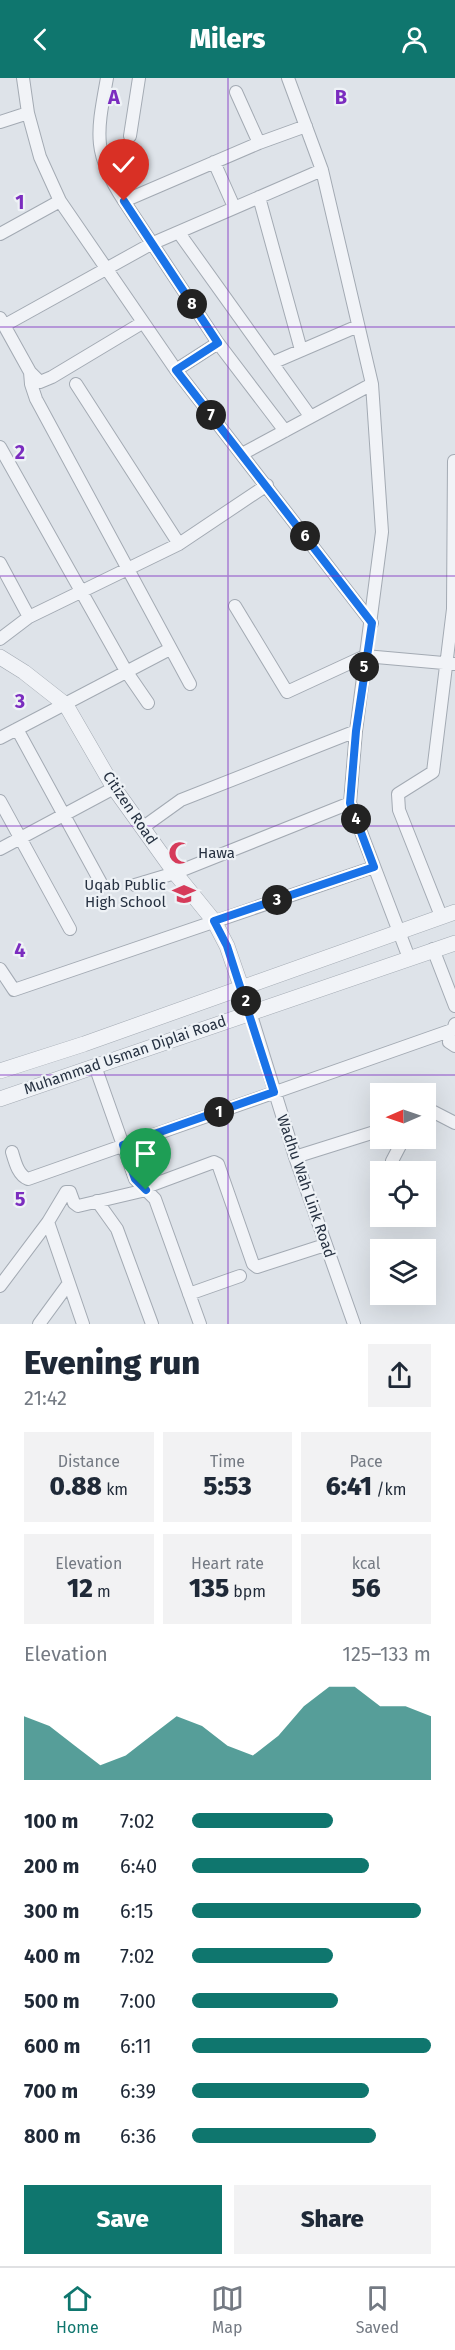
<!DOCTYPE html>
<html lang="en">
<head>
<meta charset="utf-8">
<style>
  :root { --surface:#fff; --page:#f2f2f3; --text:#1f2937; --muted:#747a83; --line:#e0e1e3; --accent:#0f766e }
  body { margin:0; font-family:"Fira Sans",sans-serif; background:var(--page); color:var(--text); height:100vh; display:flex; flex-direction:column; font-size:22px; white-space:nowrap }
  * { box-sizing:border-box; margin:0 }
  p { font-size:20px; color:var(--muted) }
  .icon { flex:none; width:33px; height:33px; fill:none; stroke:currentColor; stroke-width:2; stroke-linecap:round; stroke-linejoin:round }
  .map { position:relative; height:1246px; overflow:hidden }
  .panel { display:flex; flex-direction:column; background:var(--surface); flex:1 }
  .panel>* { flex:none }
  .needle { width:39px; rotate:268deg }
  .fabs { position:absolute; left:370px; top:1005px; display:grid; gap:12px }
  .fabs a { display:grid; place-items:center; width:66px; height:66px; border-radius:0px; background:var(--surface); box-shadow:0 6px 24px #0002; font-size:30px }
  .pin { position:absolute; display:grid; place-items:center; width:51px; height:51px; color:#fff; margin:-62px -26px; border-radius:50% 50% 50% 0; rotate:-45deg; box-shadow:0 0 6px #0007 }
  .pin .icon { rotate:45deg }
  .km { position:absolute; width:30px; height:30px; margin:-15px; border-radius:50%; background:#222; color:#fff; font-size:16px; line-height:30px; text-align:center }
  .round { display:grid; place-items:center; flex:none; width:63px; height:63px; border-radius:0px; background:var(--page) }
  .head { display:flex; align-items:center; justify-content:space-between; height:102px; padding:0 24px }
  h1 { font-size:33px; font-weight:800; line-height:45px }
  .stats { display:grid; grid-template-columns:repeat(3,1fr); gap:9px; height:102px; padding:6px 24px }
  .stats div { display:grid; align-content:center; border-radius:0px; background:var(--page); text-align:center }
  .stats b { font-size:26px; font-weight:800 }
  .stats small { font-size:16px; font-weight:400 }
  .stats p { font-size:16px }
  .chart { height:168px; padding:12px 24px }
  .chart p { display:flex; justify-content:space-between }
  .chart svg { width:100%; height:108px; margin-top:6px; fill:var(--accent); opacity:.7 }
  .action { display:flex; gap:12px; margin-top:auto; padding:12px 24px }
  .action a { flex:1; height:69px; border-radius:0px; background:var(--accent); color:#fff; font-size:24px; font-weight:800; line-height:69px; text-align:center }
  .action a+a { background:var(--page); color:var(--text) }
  ul { padding:0 24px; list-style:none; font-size:20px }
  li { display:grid; grid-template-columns:96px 72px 1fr; align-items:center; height:45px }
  li i { height:15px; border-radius:8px; background:var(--accent) }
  header { display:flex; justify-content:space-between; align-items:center; height:78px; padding:0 24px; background:var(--accent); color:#fff; font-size:27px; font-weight:800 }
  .menu { display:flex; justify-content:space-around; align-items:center; height:84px; border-top:2px solid var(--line); background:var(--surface); font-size:16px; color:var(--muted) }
  .menu a { display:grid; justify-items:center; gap:3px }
  .menu .active { color:var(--accent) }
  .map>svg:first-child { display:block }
</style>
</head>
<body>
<header><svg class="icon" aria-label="back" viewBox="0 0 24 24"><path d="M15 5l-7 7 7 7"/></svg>Milers<svg class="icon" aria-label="person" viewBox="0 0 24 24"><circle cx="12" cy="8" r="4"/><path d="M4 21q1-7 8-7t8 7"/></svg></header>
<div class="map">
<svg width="455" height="1246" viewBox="0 0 455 1246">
  <rect width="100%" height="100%" fill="#dee3e9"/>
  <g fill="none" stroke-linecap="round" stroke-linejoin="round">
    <g stroke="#a3aab3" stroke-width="14">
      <path id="minor" d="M23,0L28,35L40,79L60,123L176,292L372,545
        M107,0C97,55 92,74 124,123
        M288,0L322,92L372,306L382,454L356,653L350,725L409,880
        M236,14L259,65
        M0,44L28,35
        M130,58L139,0
        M214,84L234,129
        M259,119L301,272
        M179,155L310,338
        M0,156L60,123
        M0,240L30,294L40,304L52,299L142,245
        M5,247L151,166L322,92
        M272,285L358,248
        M176,292L218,265
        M30,294L31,306L36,321L190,606
        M76,306L179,466
        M285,353L218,265L124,123L259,65L306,48
        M0,369L126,593L148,625
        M242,376L372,306
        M0,485L29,539
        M235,528L287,614L365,578L455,586
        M0,561L29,539L179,466L267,407
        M17,651L101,805
        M0,660L170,571
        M0,723L70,851
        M142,750L181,722L356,653
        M0,771L114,710
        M135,807L175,795L350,725
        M441,838L399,732L398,716L433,694L453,531L454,383
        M433,871L455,928
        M0,891L14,912L374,789
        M250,934L295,1079L354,1246
        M455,946L449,964L455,968
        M95,988L135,1101L155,1121L200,1246
        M426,1030L455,1045
        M12,1074C15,1084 18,1097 28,1101L452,952
        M295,1079L381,1052
        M392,1083L404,1060
        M144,1110L214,1084L218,1086L253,1186L257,1189L325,1167
        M97,1123L117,1151L152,1246
        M48,1144L83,1246
        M0,1208L48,1144L66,1114H70L74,1125L78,1128L146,1112
        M189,1216L240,1198
        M39,1246L69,1205"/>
    </g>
    <g stroke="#a3aab3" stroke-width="16">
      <path id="tertiary" d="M0,579L24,594L66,627L114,710L175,795L214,843L227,868L250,934
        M0,993L84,966L455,834
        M0,1021L455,865"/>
    </g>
    <use href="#minor" stroke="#f1f3f7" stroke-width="12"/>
    <use href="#tertiary" stroke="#f1f3f7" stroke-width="15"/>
  </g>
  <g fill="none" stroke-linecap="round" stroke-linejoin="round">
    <g stroke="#fff" stroke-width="12">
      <path id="route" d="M124,123L218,265L176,292L372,545L356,653L350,725L374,789L214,843L227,868L274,1014L123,1067L135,1101L146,1112"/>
    </g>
    <use href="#route" stroke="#1a73e8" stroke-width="8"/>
  </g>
  <path fill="none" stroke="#7b2cbf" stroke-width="1.5" stroke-opacity="0.55" d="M228,0V1246M0,249H455M0,498H455M0,748H455M0,997H455"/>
  <defs>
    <g id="mosque-bare" transform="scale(1.8)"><path d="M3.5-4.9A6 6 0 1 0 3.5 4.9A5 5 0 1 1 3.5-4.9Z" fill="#d63b5a" stroke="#eef2f6" stroke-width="2.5" paint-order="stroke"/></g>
    <g id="school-bare" transform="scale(1.8)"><path d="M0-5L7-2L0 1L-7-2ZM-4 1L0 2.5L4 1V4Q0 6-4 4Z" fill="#d63b5a" stroke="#eef2f6" stroke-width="2.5" paint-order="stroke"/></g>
  </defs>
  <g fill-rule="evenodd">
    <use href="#mosque-bare" x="180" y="775"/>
    <use href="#school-bare" x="184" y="816"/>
  </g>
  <g text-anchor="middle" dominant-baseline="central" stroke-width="4.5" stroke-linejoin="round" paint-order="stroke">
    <g font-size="15" fill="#263141" stroke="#eef2f6">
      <text transform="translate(130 730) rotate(56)">Citizen Road</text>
      <text transform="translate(125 977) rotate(-19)">Muhammad Usman Diplai Road</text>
      <text transform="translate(306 1108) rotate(71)">Wadhu Wah Link Road</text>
    </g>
    <g font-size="15" fill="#263141" stroke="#eef2f6" text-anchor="start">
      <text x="198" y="775">Hawa</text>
      <text x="166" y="807" text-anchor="end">Uqab Public<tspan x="166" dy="17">High School</tspan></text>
    </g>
  </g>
  <g font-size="20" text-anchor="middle" font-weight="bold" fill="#7b2cbf" stroke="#eef2f6" stroke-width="4.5" stroke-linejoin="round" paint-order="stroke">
    <text x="114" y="26">A</text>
    <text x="341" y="26">B</text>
    <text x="20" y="131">1</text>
    <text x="20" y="381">2</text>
    <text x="20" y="630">3</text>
    <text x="20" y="879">4</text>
    <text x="20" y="1128">5</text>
  </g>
</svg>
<div class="fabs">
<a><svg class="needle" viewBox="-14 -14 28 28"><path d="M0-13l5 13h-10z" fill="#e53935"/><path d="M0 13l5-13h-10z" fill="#747a83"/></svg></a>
<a><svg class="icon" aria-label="locate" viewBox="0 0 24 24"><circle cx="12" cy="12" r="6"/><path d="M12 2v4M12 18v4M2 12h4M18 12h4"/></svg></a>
<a><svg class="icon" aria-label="layers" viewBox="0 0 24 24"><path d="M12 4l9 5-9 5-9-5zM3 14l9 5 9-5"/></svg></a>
</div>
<div class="pin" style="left:146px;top:1112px;background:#1e9e55"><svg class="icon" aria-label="arrive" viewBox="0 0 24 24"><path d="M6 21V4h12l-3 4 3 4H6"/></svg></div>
<div class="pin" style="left:124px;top:123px;background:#d93025"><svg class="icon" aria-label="check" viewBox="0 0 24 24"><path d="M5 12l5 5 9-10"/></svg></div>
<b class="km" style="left:219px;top:1034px">1</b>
<b class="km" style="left:246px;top:923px">2</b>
<b class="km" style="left:277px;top:822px">3</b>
<b class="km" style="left:356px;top:741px">4</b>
<b class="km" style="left:364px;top:589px">5</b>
<b class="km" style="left:305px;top:458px">6</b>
<b class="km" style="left:211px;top:337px">7</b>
<b class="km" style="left:192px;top:226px">8</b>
</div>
<section class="panel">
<div class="head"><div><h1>Evening run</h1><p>21:42</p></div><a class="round"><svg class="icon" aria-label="share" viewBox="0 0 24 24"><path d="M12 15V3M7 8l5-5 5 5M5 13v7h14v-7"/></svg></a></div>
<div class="stats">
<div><p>Distance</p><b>0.88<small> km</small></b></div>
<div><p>Time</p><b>5:53</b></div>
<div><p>Pace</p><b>6:41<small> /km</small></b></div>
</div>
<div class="stats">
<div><p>Elevation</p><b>12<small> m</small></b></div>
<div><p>Heart rate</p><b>135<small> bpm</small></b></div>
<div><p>kcal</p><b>56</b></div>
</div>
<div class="chart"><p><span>Elevation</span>125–133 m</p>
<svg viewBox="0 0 160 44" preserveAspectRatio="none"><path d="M0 44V18L10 22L20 30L30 38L40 34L50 26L60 18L70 22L80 30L90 34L100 26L110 14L120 6L130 6L140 14L150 14L160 18V44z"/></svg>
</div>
<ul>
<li><b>100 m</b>7:02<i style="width:59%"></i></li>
<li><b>200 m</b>6:40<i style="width:74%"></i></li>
<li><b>300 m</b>6:15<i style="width:96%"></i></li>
<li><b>400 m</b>7:02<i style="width:59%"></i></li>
<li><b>500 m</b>7:00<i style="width:61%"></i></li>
<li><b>600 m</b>6:11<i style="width:100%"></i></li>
<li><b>700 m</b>6:39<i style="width:74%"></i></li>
<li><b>800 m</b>6:36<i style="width:77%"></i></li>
</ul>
<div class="action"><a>Save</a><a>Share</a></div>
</section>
<nav class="menu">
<a class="active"><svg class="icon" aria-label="home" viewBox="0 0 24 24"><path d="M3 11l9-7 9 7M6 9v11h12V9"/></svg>Home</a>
<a><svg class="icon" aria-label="map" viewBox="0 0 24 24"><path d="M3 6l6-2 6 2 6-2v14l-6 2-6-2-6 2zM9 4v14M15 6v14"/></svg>Map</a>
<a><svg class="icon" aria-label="saved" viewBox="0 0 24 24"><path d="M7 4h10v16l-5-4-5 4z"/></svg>Saved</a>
</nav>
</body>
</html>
